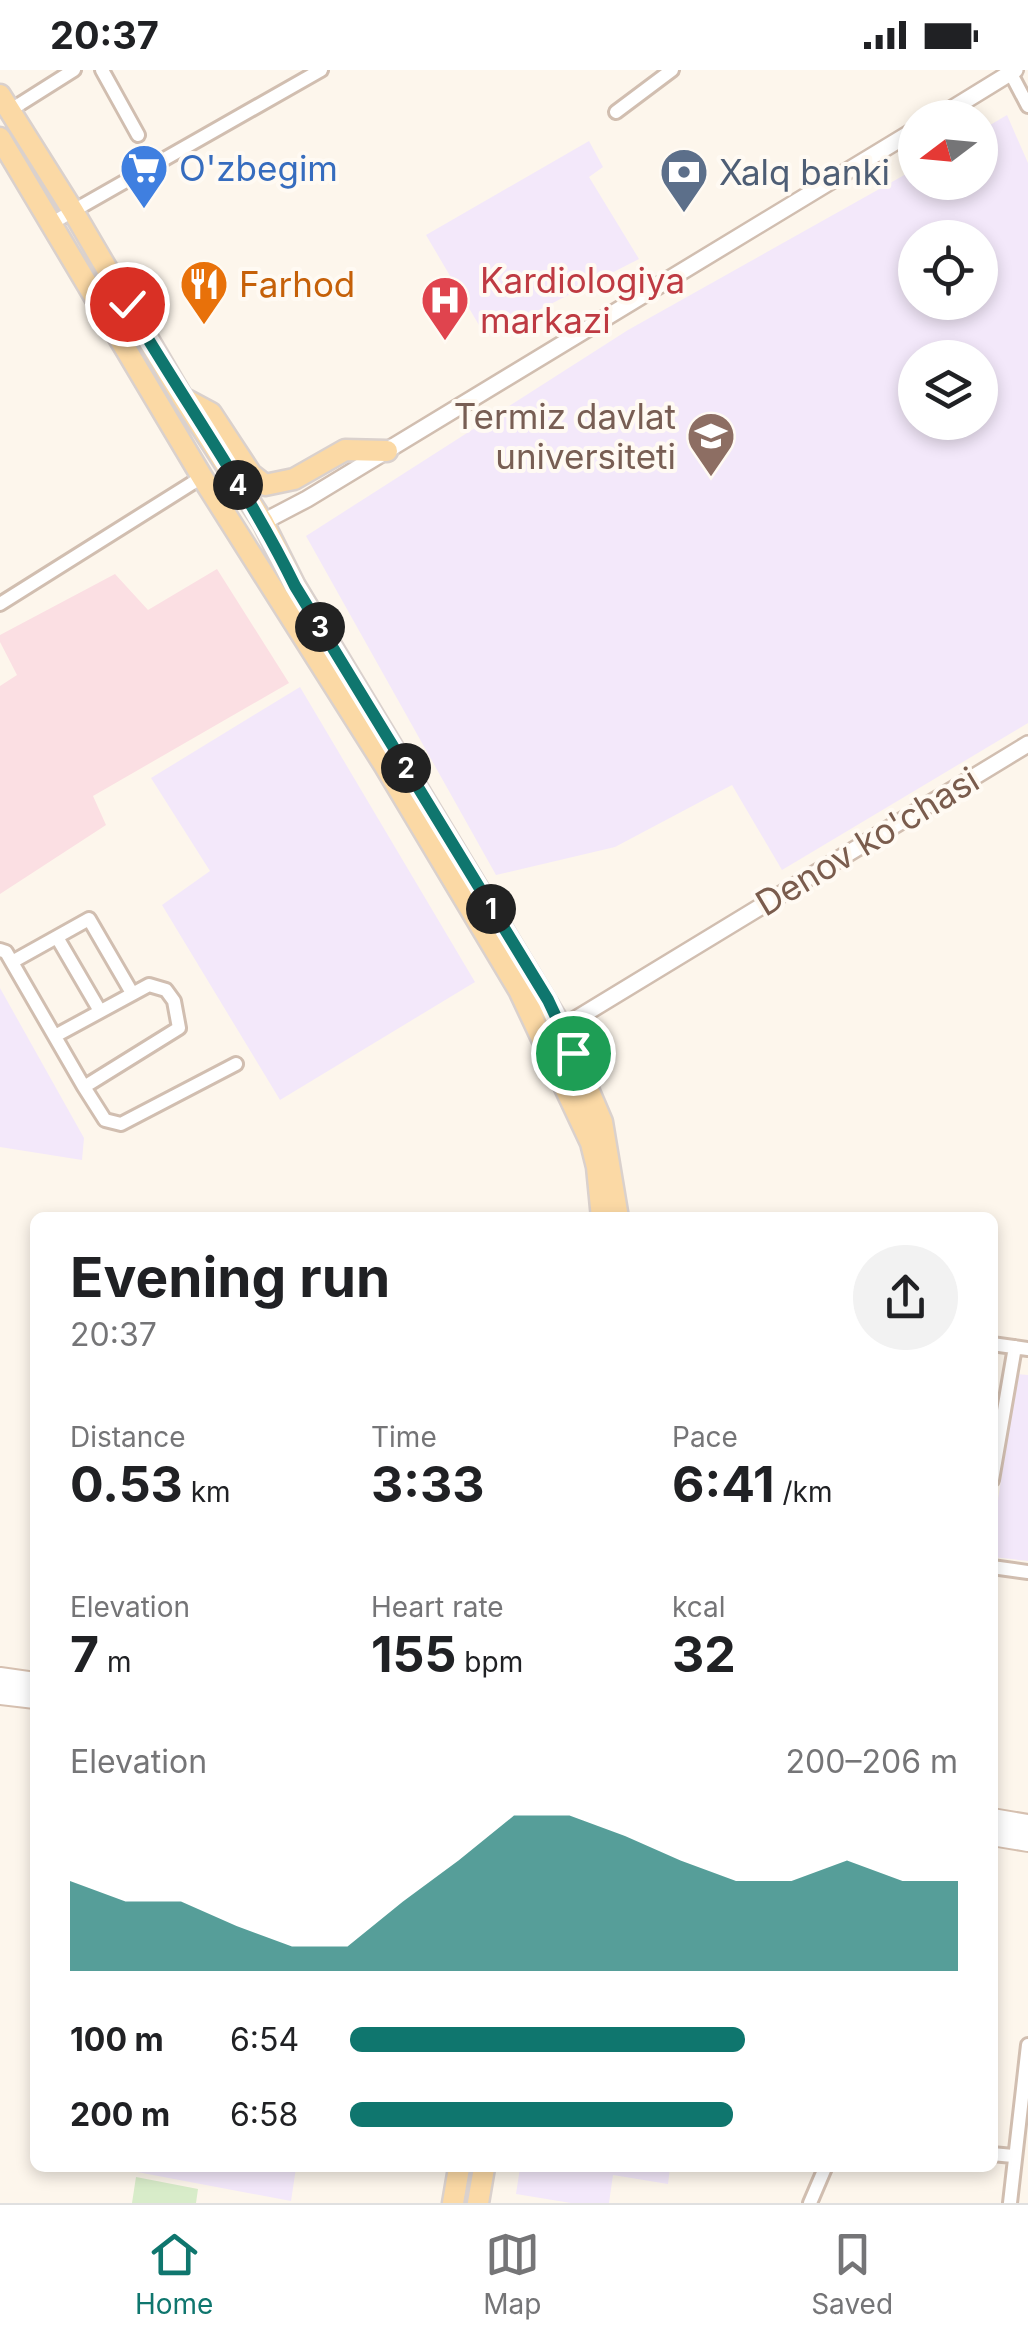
<!DOCTYPE html>
<html lang="en">
<head>
<meta charset="utf-8">
<style>
  :root { --surface:#fff; --page:#f2f2f2; --text:#202124; --muted:#757577; --line:#e0e0e0; --accent:#0f766e }
  body { margin:0; font-family:Inter,sans-serif; background:var(--page); color:var(--text); height:100vh; display:flex; flex-direction:column; font-size:38px; white-space:nowrap }
  * { box-sizing:border-box; margin:0 }
  p { font-size:32px; color:var(--muted) }
  .icon { flex:none; width:55px; height:55px; fill:none; stroke:currentColor; stroke-width:2; stroke-linecap:round; stroke-linejoin:round }
  .map { position:relative; flex:1; overflow:hidden }
  .panel { position:absolute; left:30px; top:1142px; width:968px; height:960px; display:flex; flex-direction:column; background:var(--surface); border-radius:15px; box-shadow:0 5px 15px #0003 }
  .panel>* { flex:none }
  .needle { width:65px; rotate:254deg }
  .controls { position:absolute; left:898px; top:30px; display:grid; gap:20px }
  .controls a { display:grid; place-items:center; width:100px; height:100px; border-radius:50%; background:var(--surface); box-shadow:0 5px 15px #0003; font-size:50px }
  .pin { position:absolute; display:grid; place-items:center; width:85px; height:85px; color:#fff; margin:-42px; border:5px solid #fff; border-radius:50%; box-shadow:0 2px 10px #0007 }
  .km { position:absolute; width:50px; height:50px; margin:-25px; border-radius:50%; background:#222; color:#fff; font-size:28px; line-height:50px; text-align:center }
  .round { display:grid; place-items:center; flex:none; width:105px; height:105px; border-radius:52px; background:var(--page) }
  .summary { display:flex; align-items:center; justify-content:space-between; height:170px; padding:0 40px }
  h1 { font-size:55px; font-weight:700; line-height:75px }
  .stats { display:grid; grid-template-columns:repeat(3,1fr); gap:15px; height:170px; padding:10px 40px }
  .stats div { display:grid; align-content:center }
  .stats b { font-size:50px; font-weight:700 }
  .stats small { font-size:28px; font-weight:400 }
  .stats p { font-size:28px }
  .chart { height:280px; padding:20px 40px }
  .chart p { display:flex; justify-content:space-between }
  .chart svg { width:100%; height:180px; margin-top:10px; fill:var(--accent); opacity:.7 }
  ul { padding:0 40px; list-style:none; font-size:32px }
  li { display:grid; grid-template-columns:160px 120px 1fr; align-items:center; height:75px }
  li i { height:25px; border-radius:12px; background:var(--accent) }
  .status { display:flex; justify-content:space-between; align-items:center; height:70px; padding:0 50px; background:var(--surface); direction:ltr }
  .status svg { height:28px; fill:currentColor }
  .tabs { display:flex; justify-content:space-around; align-items:center; height:140px; border-top:2px solid var(--line); background:var(--surface); font-size:28px; color:var(--muted) }
  .tabs a { display:grid; justify-items:center; gap:5px }
  .tabs .current { color:var(--accent) }
  .map>svg:first-child { display:block }
</style>
</head>
<body>
<div class="status"><b>20:37</b><svg viewBox="0 0 49 12"><path d="M0 12V9h3v3zM5 12V6h3v6zM10 12V3h3v9zM15 12V0h3v12zM26 1h20v11H26zM47 4h2v5h-2z"/></svg></div>
<div class="map">
<svg width="1028" height="2133" viewBox="0 0 1028 2133">
  <rect width="100%" height="100%" fill="#fdf6ec"/>
  <path fill="#f3e8fa" fill-rule="evenodd" d="M1007,45L1028,93V653L782,800L732,715L615,777L496,805L306,466L628,260L915,99V112H980V61ZM915,168H980V232H915ZM915,288H980V352H915Z
    M589,71L603,97L589,107L639,189L486,267L426,165Z
    M300,617L475,912L280,1030L162,835L210,801L151,708Z
    M0,918L84,1068L82,1090L0,1077Z
    M1016,1304L1028,1305V1491L993,1487V1466Z
    M116,2098H296L291,2131Z
    M520,2098H670L668,2114L613,2105L609,2133H571L516,2124Z"/>
  <path fill="#fbdfe3" d="M217,499L289,613L93,726L106,755L0,824V616L17,605L0,572V565L115,504L148,540Z"/>
  <path fill="#d8ecc9" d="M136,2107L198,2119L196,2133H132Z"/>
  <g fill="none" stroke-linecap="round" stroke-linejoin="round">
    <g stroke="#d1beb0" stroke-width="18">
      <path id="minor" d="M102,0L138,65
        M1009,0L1028,36
        M9,41L74,0
        M616,42L672,0
        M52,153L321,0
        M0,534L202,407
        M58,869L100,941
        M0,880L6,882L84,1017L179,958L174,931L166,920L149,915L55,966
        M12,892L89,849L132,923
        M84,1017L105,1050L121,1054L236,994
        M992,1274L1028,1279
        M992,1410L1015,1277
        M992,1497L1028,1502
        M992,2084L1013,2086
        M810,2133L825,2098
        M1010,2133L1028,1975"/>
    </g>
    <g stroke="#d1beb0" stroke-width="20">
      <path id="tertiary" d="M937,48L1015,0
        M263,452L307,429L915,60
        M553,963L1028,674"/>
    </g>
    <g stroke="#d6c0b0" stroke-width="22">
      <path id="secondary" d="M0,1607L35,1612
        M0,1625L35,1629
        M992,1748L1028,1754
        M992,1766L1028,1772"/>
    </g>
    <g stroke="#dad1cd" stroke-width="25">
      <path id="primary" d="M0,25L73,141L182,327L263,452L295,516L562,958L602,1052L618,1148
        M0,68L202,407L385,696L519,920L591,1073L597,1097L602,1148
        M183,328L211,343L251,404L265,415L294,409L345,380L387,381
        M453,2133L459,2098
        M478,2133L484,2098"/>
    </g>
    <use href="#minor" stroke="#fff" stroke-width="12"/>
    <use href="#tertiary" stroke="#fff" stroke-width="15"/>
    <use href="#secondary" stroke="#fff" stroke-width="18"/>
    <use href="#primary" stroke="#fbd9a5" stroke-width="20"/>
  </g>
  <g fill="none" stroke-linecap="round" stroke-linejoin="round">
    <g stroke="#fff" stroke-width="20">
      <path id="route" d="M127,234C182,328 247,418 295,516L548,930L573,983"/>
    </g>
    <use href="#route" stroke="#0f766e" stroke-width="12"/>
  </g>
  <defs>
    <g id="supermarket-pin" transform="scale(2.5)"><path d="M0 17L-7.5 6A9.5 9.5 0 1 1 7.5 6Z" fill="#3f7fe0" stroke="#fffaf3"/><path d="M-6-5.5h2.5l.6 2H6L4.5 2H-2.5L-4.4-4H-6ZM-1.5 3.2a1.3 1.3 0 1 0 .1 0ZM3 3.2a1.3 1.3 0 1 0 .1 0Z" fill="#fff"/></g>
    <g id="bank-pin" transform="scale(2.5)"><path d="M0 17L-7.5 6A9.5 9.5 0 1 1 7.5 6Z" fill="#5c6f8a" stroke="#fffaf3"/><path d="M-6-4H6V4H-6ZM0-2.3a2.3 2.3 0 1 0 0 4.6a2.3 2.3 0 1 0 0-4.6Z" fill="#fff"/></g>
    <g id="restaurant-pin" transform="scale(2.5)"><path d="M0 17L-7.5 6A9.5 9.5 0 1 1 7.5 6Z" fill="#e8710a" stroke="#fffaf3"/><path d="M-5-6h1v4h1v-4h1v4h1v-4h1v5L-1.5 .5V6h-2V.5L-5-1ZM5-6V6H3V1.5H1.5Q1.5-4 5-6Z" fill="#fff"/></g>
    <g id="hospital-pin" transform="scale(2.5)"><path d="M0 17L-7.5 6A9.5 9.5 0 1 1 7.5 6Z" fill="#e0444e" stroke="#fffaf3"/><path d="M-5-5h3v3.5h4V-5h3V5h-3V1.5h-4V5h-3Z" fill="#fff"/></g>
    <g id="university-pin" transform="scale(2.5)"><path d="M0 17L-7.5 6A9.5 9.5 0 1 1 7.5 6Z" fill="#8d6e63" stroke="#fffaf3"/><path d="M0-5L7-2L0 1L-7-2ZM-4 1L0 2.5L4 1V4Q0 6-4 4Z" fill="#fff"/></g>
  </defs>
  <g fill-rule="evenodd">
    <use href="#supermarket-pin" x="144" y="98"/>
    <use href="#bank-pin" x="684" y="102"/>
    <use href="#restaurant-pin" x="204" y="214"/>
    <use href="#hospital-pin" x="445" y="230"/>
    <use href="#university-pin" x="711" y="366"/>
  </g>
  <g text-anchor="middle" dominant-baseline="central" stroke-width="8" stroke-linejoin="round" paint-order="stroke">
    <g font-size="35" fill="#366cbe" stroke="#fffaf3" text-anchor="start">
      <text x="179" y="98">O'zbegim</text>
    </g>
    <g font-size="35" fill="#4e5e75" stroke="#fffaf3" text-anchor="start">
      <text x="719" y="102">Xalq banki</text>
    </g>
    <g font-size="35" fill="#be3a42" stroke="#fffaf3" text-anchor="start">
      <text x="480" y="210">Kardiologiya<tspan x="480" dy="40">markazi</tspan></text>
    </g>
    <g font-size="35" fill="#c56008" stroke="#fffaf3" text-anchor="start">
      <text x="239" y="214">Farhod</text>
    </g>
    <g font-size="35" fill="#785e54" stroke="#fffaf3" text-anchor="end">
      <text x="676" y="346">Termiz davlat<tspan x="676" dy="40">universiteti</tspan></text>
    </g>
    <g font-size="35" fill="#7a5c4d" stroke="#fffaf3">
      <text transform="translate(867 771) rotate(-31)">Denov ko'chasi</text>
    </g>
  </g>
</svg>
<div class="controls">
<a><svg class="needle" viewBox="-14 -14 28 28"><path d="M0-13l5 13h-10z" fill="#e53935"/><path d="M0 13l5-13h-10z" fill="#757577"/></svg></a>
<a><svg class="icon" aria-label="locate" viewBox="0 0 24 24"><circle cx="12" cy="12" r="6"/><path d="M12 2v4M12 18v4M2 12h4M18 12h4"/></svg></a>
<a><svg class="icon" aria-label="layers" viewBox="0 0 24 24"><path d="M12 4l9 5-9 5-9-5zM3 14l9 5 9-5"/></svg></a>
</div>
<div class="pin" style="left:573px;top:983px;background:#1e9e55"><svg class="icon" aria-label="arrive" viewBox="0 0 24 24"><path d="M6 21V4h12l-3 4 3 4H6"/></svg></div>
<div class="pin" style="left:127px;top:234px;background:#d93025"><svg class="icon" aria-label="check" viewBox="0 0 24 24"><path d="M5 12l5 5 9-10"/></svg></div>
<b class="km" style="left:491px;top:839px">1</b>
<b class="km" style="left:406px;top:698px">2</b>
<b class="km" style="left:320px;top:557px">3</b>
<b class="km" style="left:238px;top:415px">4</b>
<section class="panel">
<div class="summary"><div><h1>Evening run</h1><p>20:37</p></div><a class="round"><svg class="icon" aria-label="share" viewBox="0 0 24 24"><path d="M12 15V3M7 8l5-5 5 5M5 13v7h14v-7"/></svg></a></div>
<div class="stats">
<div><p>Distance</p><b>0.53<small> km</small></b></div>
<div><p>Time</p><b>3:33</b></div>
<div><p>Pace</p><b>6:41<small> /km</small></b></div>
</div>
<div class="stats">
<div><p>Elevation</p><b>7<small> m</small></b></div>
<div><p>Heart rate</p><b>155<small> bpm</small></b></div>
<div><p>kcal</p><b>32</b></div>
</div>
<div class="chart"><p><span>Elevation</span>200–206 m</p>
<svg viewBox="0 0 160 44" preserveAspectRatio="none"><path d="M0 44V22L10 27L20 27L30 33L40 38L50 38L60 27L70 17L80 6L90 6L100 11L110 17L120 22L130 22L140 17L150 22L160 22V44z"/></svg>
</div>
<ul>
<li><b>100 m</b>6:54<i style="width:65%"></i></li>
<li><b>200 m</b>6:58<i style="width:63%"></i></li>
</ul>
</section>
</div>
<nav class="tabs">
<a class="current"><svg class="icon" aria-label="home" viewBox="0 0 24 24"><path d="M3 11l9-7 9 7M6 9v11h12V9"/></svg>Home</a>
<a><svg class="icon" aria-label="map" viewBox="0 0 24 24"><path d="M3 6l6-2 6 2 6-2v14l-6 2-6-2-6 2zM9 4v14M15 6v14"/></svg>Map</a>
<a><svg class="icon" aria-label="saved" viewBox="0 0 24 24"><path d="M7 4h10v16l-5-4-5 4z"/></svg>Saved</a>
</nav>
</body>
</html>
